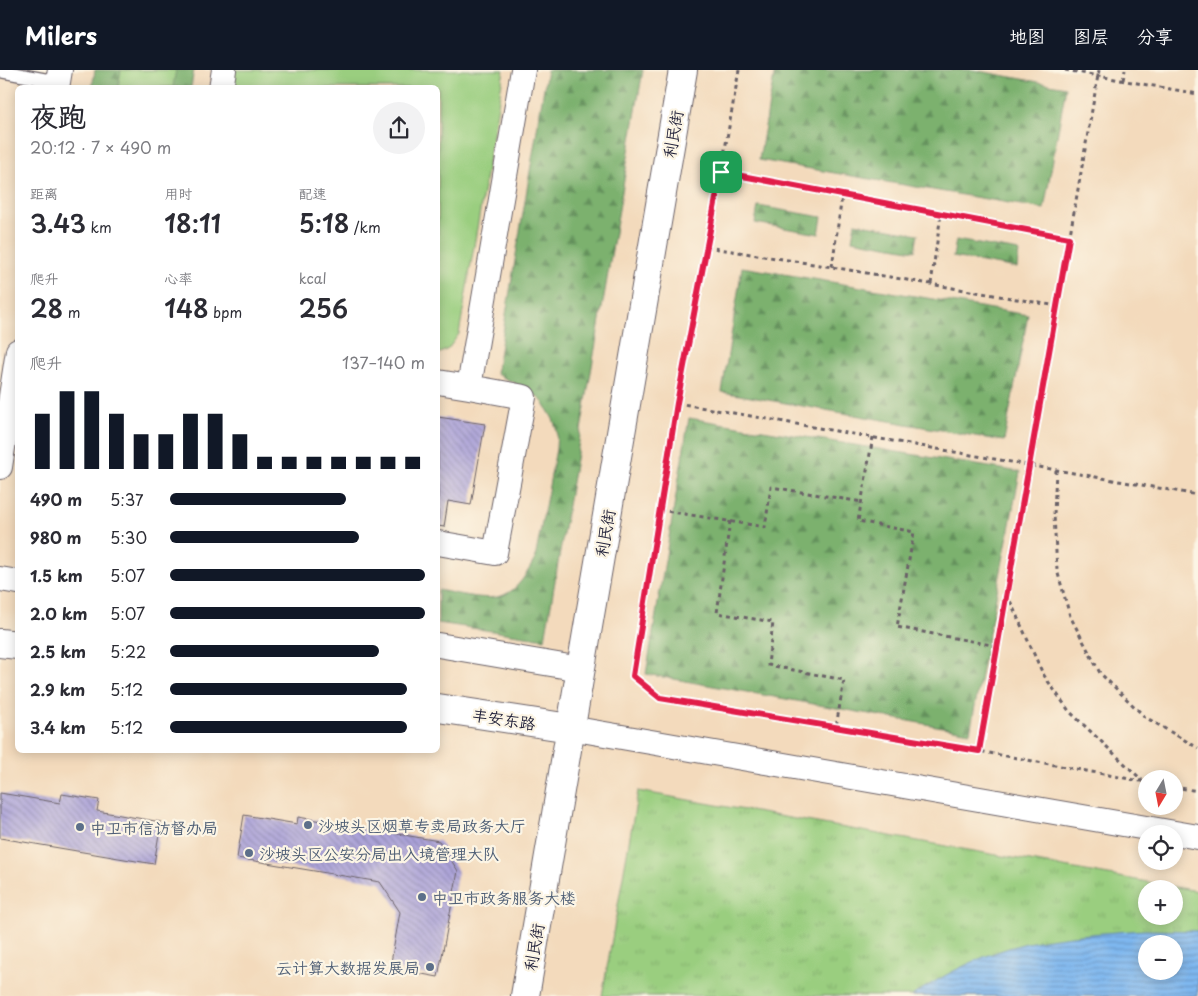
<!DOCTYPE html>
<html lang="zh">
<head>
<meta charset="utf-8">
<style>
  :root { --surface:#fff; --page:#f2f2f3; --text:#2b2b33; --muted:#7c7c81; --accent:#111827 }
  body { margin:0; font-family:"Playpen Sans","LXGW WenKai TC",sans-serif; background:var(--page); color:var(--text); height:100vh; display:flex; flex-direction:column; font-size:19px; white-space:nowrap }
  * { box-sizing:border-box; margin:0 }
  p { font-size:16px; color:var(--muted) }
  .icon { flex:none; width:28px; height:28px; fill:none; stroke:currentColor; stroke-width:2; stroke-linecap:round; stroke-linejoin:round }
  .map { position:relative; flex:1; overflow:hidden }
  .sheet { position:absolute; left:15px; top:15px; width:425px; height:668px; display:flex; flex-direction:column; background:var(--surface); border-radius:8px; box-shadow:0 2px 12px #0003 }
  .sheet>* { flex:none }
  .needle { width:32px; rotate:190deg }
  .buttons { position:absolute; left:1138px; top:700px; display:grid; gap:10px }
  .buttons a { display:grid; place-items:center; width:45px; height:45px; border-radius:50%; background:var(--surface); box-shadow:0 2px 12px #0003; font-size:25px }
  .pin { position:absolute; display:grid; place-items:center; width:42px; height:42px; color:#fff; margin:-21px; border-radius:10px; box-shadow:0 2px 8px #0006 }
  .round { display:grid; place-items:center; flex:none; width:52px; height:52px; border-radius:26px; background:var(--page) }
  .head { display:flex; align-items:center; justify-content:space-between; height:85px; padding:0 15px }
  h1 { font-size:28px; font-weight:600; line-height:38px }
  .metrics { display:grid; grid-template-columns:repeat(3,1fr); gap:8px; height:85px; padding:5px 15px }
  .metrics div { display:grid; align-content:center }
  .metrics b { font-size:25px; font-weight:600 }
  .metrics small { font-size:14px; font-weight:400 }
  .metrics p { font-size:14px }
  .chart { height:140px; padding:10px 15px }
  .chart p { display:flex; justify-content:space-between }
  .chart svg { width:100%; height:90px; margin-top:5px; stroke:var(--accent); stroke-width:6 }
  ul { padding:0 15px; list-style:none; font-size:16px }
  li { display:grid; grid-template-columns:80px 60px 1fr; align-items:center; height:38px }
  li i { height:12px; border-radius:6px; background:var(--accent) }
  header { display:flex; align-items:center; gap:30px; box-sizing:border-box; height:70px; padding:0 25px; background:var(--accent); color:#fff }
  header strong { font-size:24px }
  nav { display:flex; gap:28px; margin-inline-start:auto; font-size:18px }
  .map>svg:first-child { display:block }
</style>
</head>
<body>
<header>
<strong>Milers</strong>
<nav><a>地图</a><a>图层</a><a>分享</a></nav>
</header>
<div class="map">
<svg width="1198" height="926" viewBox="0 0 1198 926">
  <defs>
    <pattern id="grass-tufts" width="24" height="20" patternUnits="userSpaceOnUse" patternTransform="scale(1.25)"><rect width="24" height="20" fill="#9ace7f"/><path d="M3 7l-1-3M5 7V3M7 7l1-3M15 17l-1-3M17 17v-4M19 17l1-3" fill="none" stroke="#84b16f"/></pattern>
    <pattern id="forest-firs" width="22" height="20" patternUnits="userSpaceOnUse" patternTransform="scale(1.25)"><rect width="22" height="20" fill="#7bb16e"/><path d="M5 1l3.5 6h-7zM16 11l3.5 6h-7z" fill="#64905c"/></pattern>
    <pattern id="water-rules" width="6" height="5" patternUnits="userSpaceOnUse" patternTransform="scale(1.25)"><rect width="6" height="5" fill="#7eb7ef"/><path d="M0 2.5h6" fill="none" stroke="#6794c3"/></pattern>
    <pattern id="building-back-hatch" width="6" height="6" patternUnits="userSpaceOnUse" patternTransform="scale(1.25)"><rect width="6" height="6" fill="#aaa1d8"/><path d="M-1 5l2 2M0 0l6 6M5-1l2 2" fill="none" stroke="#8a83b0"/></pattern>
  </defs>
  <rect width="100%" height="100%" fill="#fcf5e5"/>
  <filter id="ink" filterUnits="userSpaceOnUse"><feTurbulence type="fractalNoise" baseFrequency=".02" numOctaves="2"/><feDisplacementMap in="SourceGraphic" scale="10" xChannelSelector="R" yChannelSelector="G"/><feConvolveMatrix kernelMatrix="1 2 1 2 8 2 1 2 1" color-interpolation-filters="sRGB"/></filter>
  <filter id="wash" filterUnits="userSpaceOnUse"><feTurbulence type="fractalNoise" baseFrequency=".0096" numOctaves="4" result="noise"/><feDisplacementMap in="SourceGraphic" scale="20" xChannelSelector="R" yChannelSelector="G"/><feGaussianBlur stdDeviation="1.12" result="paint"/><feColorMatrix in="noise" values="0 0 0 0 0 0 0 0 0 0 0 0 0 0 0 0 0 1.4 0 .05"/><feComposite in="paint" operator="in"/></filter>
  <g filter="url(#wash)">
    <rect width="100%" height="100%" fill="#f3dabc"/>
    <path fill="url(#grass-tufts)" stroke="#5e785d" fill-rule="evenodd" d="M638,721L1198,821V926H602ZM1146,819H1174V846H1146ZM1146,874H1174V901H1146Z"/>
    <path fill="url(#forest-firs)" stroke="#4e6a54" d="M95,0H194L191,17L92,18Z
      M547,0H643L545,569L438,553V520C455,523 488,532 504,525C519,519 528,501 535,489L556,379L557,361L553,349L543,332L531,321L496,304Z
      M775,0H973L1066,17L1044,139L759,90Z
      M758,136L822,147L819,164L755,153Z
      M855,153L918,164L915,181L852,170Z
      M956,170L1019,181L1017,198L953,187Z
      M742,197L1028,245L1004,371L722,322Z
      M689,348L1020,402L970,662L646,604Z"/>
    <path fill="#9ace7f" stroke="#5e785d" d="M121,0H176L173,17H118Z
      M234,0H504L459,264L448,279L438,284V18H231Z"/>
    <path fill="url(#water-rules)" stroke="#506c95" fill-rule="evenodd" d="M1145,860L1198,861V926H912C946,903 984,884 1023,874C1062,865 1105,863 1145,860ZM1146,874H1174V901H1146Z"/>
    <g id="blocks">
      <path fill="url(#building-back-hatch)" d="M438,347L485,354L471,435L448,431L444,457L438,456Z
        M0,723L60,733L62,724L99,730L97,741L161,752L154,794L0,768Z
        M244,745L297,754L298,747L439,771L458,801L438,907L390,898L400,842L380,812L237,788Z"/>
    </g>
  </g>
  <g filter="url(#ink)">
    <use href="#blocks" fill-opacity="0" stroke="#6b6268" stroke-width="1"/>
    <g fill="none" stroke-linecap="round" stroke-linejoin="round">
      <g stroke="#6b6268" stroke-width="15">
        <path id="lane" d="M0,1L58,12"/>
      </g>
      <g stroke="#6b6268" stroke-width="26">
        <path id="street" d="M57,18L60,0
          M221,18L224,0
          M438,312L469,317L523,0
          M0,397L18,281
          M438,473L495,483L524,327L469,317
          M0,509L18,512
          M438,575L581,599
          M570,658L1198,767"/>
      </g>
      <g stroke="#6b6268" stroke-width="30">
        <path id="secondary" d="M0,573L18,575
          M438,638L570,658
          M525,926L683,0"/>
      </g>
      <path stroke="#6b6268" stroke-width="3" stroke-dasharray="4 4" stroke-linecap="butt" d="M739,0L721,102L677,333L633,606L660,628L979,681L1146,712
        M1065,0L1198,24
        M1123,10L1125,0
        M721,102L1069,168
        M707,177L832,197L1057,236
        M832,197L842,126
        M931,214L941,144
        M677,333L1198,425
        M873,367L858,451L914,462L897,557L997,576
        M1056,400L1054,445L1057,500L1070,546L1100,603L1145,647L1198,678
        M660,440L765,457L771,417L862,432
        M730,451L717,543L773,552L768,595L844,610L836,657
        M1007,524L1043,604L1069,641L1142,710
        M979,681L1099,0
        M1174,717L1198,721"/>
      <use href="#lane" stroke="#fff" stroke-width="12"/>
      <use href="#street" stroke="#fff" stroke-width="24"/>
      <use href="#secondary" stroke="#fff" stroke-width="28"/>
    </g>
  </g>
  <g fill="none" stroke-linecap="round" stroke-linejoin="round" filter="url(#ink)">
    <g stroke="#fff" stroke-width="10">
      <path id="route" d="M721,102L1069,168L979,681L660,628L633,606L677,333Z"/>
    </g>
    <use href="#route" stroke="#e11d48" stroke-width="6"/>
  </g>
  <g fill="#5c6f8a" stroke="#fcf5e5" stroke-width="2">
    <circle cx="308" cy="755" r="5"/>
    <circle cx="80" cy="757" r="5"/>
    <circle cx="249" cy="783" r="5"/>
    <circle cx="422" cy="827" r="5"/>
    <circle cx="430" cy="897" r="5"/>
  </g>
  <g text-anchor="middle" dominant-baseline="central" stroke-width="4.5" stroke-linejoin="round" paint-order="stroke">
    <g font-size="16" fill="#22223b" stroke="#fcf5e5">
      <text transform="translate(672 64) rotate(-80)">利民街</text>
      <text transform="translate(604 463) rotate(-80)">利民街</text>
      <text transform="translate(504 648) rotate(9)">丰安东路</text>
      <text transform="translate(533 877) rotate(-80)">利民街</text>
    </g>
    <g font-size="16" fill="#4e5e75" stroke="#fcf5e5" text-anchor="start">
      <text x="318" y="755">沙坡头区烟草专卖局政务大厅</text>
      <text x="90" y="757">中卫市信访督办局</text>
      <text x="259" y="783">沙坡头区公安分局出入境管理大队</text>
      <text x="432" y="827">中卫市政务服务大楼</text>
      <text x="420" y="897" text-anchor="end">云计算大数据发展局</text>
    </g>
  </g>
</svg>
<div class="buttons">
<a><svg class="needle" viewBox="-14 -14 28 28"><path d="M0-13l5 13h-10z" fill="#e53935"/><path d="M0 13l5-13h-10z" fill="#7c7c81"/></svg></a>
<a><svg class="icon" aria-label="locate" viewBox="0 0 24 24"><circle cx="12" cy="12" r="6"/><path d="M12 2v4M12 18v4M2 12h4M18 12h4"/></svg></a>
<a>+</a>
<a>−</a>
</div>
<div class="pin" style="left:721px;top:102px;background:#1e9e55"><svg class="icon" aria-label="arrive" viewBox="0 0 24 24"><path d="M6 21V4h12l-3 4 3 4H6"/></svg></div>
<section class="sheet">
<div class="head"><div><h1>夜跑</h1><p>20:12 · 7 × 490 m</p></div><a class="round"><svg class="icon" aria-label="share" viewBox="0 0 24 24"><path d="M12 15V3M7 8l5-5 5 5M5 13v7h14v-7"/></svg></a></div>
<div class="metrics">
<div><p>距离</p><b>3.43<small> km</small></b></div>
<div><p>用时</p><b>18:11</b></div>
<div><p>配速</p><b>5:18<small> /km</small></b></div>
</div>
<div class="metrics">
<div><p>爬升</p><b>28<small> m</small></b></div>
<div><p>心率</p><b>148<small> bpm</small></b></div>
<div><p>kcal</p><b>256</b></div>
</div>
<div class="chart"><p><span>爬升</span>137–140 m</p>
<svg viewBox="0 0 160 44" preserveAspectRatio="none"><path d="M5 44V17M15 44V6M25 44V6M35 44V17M45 44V27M55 44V27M65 44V17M75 44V17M85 44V27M95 44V38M105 44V38M115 44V38M125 44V38M135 44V38M145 44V38M155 44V38"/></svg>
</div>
<ul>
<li><b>490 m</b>5:37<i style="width:69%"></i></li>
<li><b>980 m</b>5:30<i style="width:74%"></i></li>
<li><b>1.5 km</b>5:07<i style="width:100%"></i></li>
<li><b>2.0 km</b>5:07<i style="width:100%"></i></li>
<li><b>2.5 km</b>5:22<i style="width:82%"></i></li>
<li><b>2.9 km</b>5:12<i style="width:93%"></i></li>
<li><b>3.4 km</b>5:12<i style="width:93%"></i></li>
</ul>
</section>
</div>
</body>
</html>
